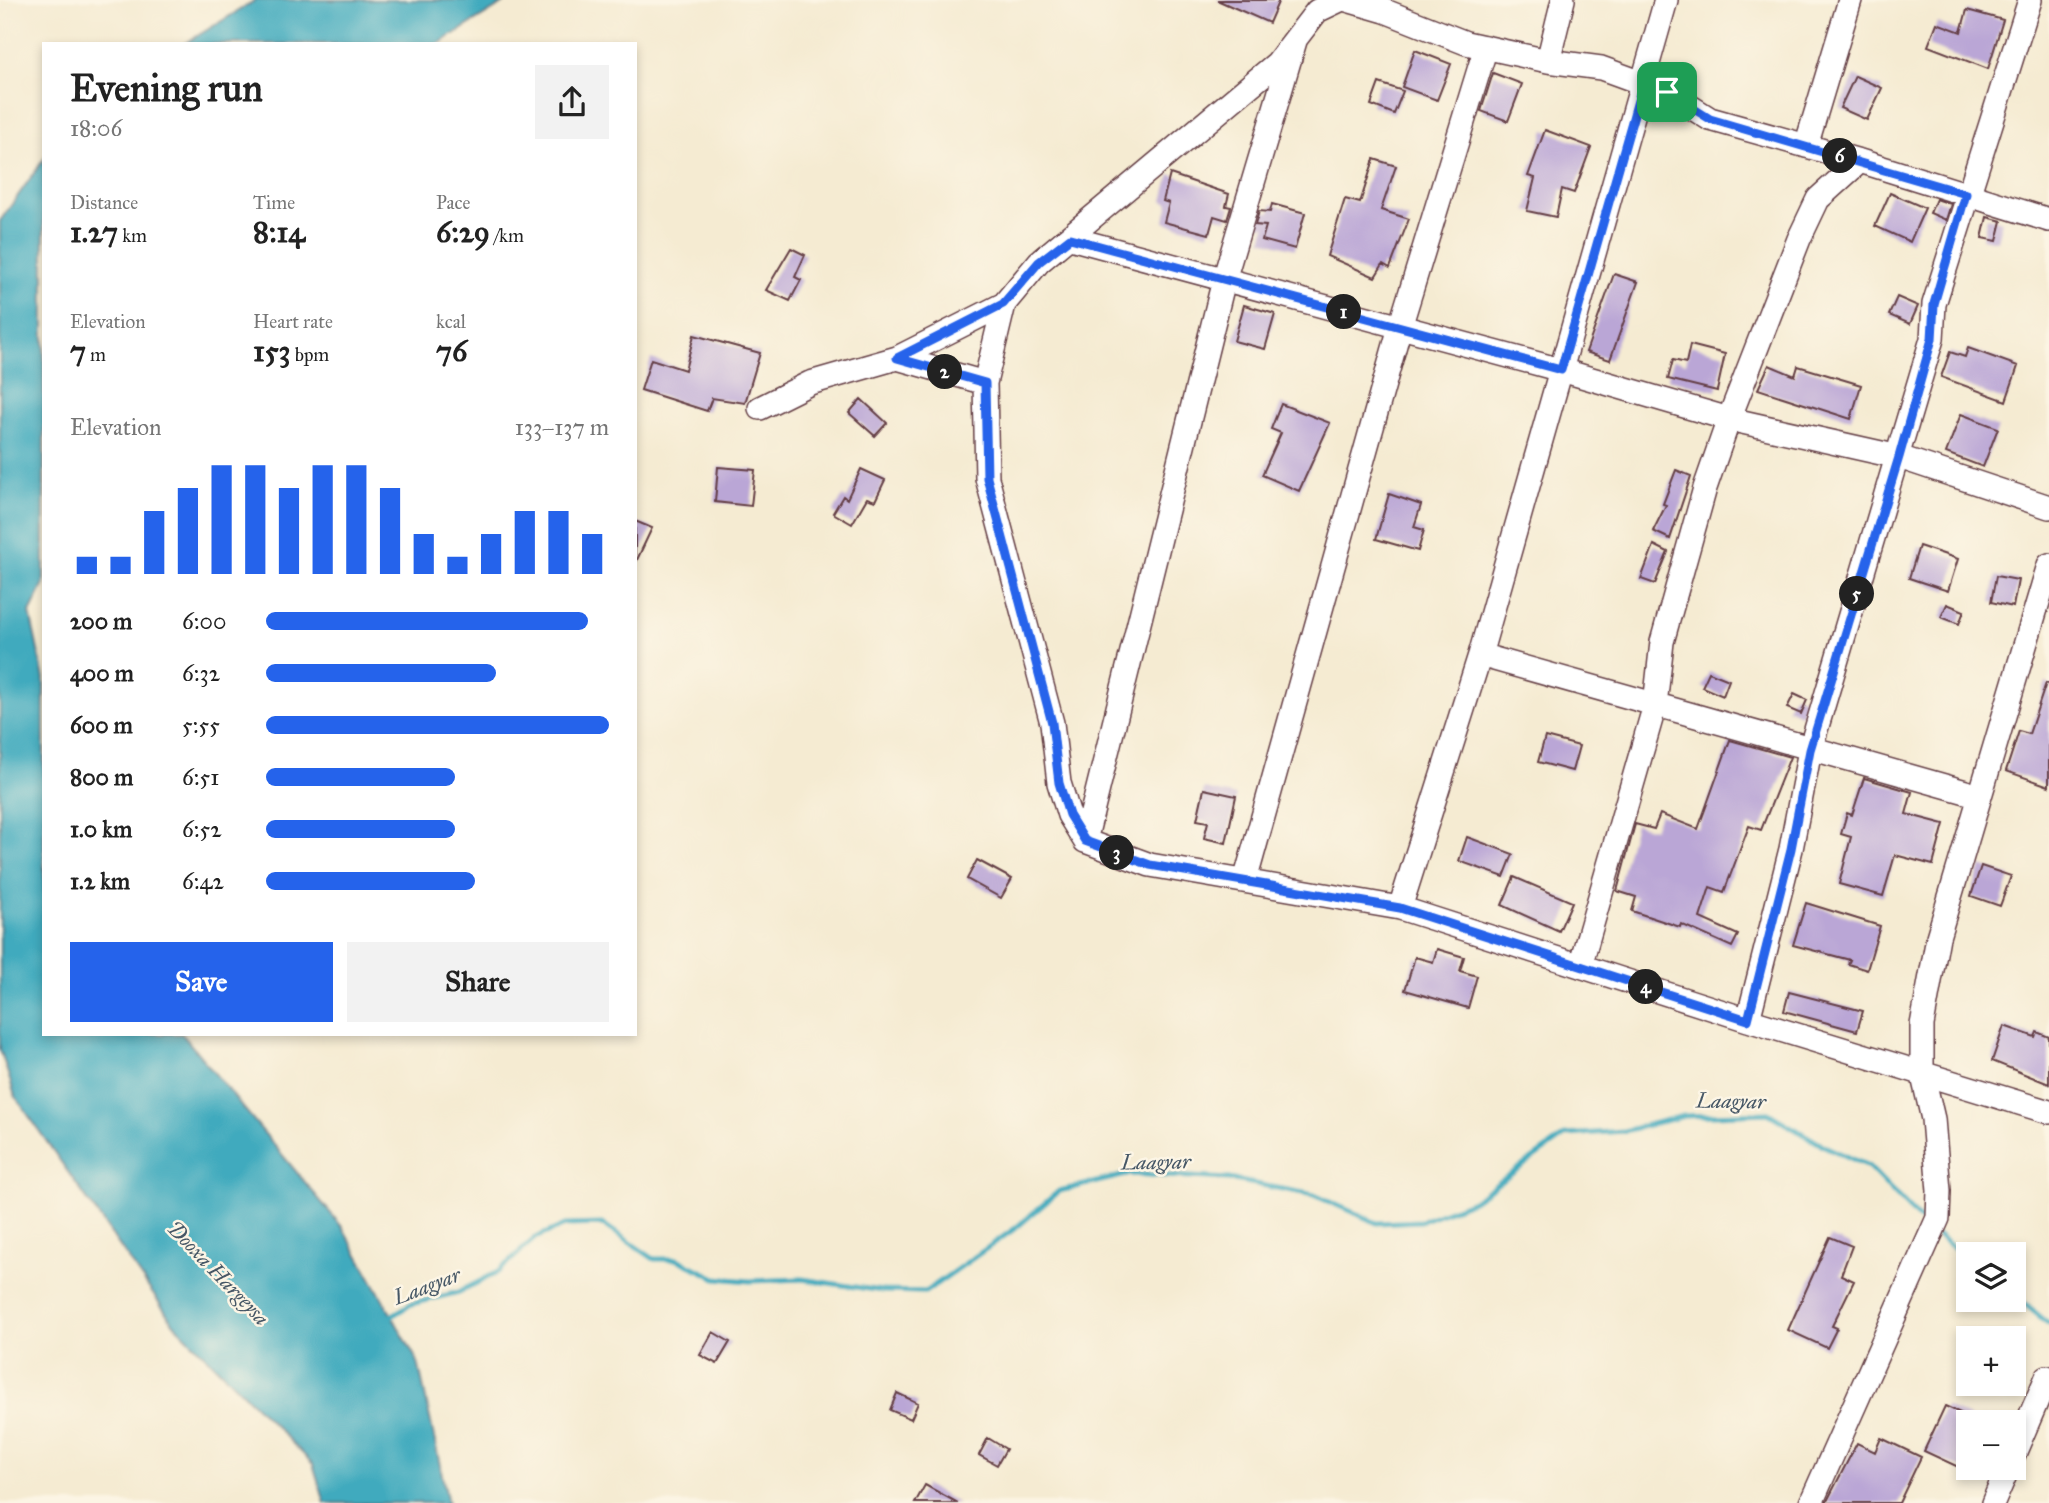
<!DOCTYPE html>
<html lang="en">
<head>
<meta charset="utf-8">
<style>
  :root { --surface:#fff; --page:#f2f2f2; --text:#222; --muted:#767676; --accent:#2563eb }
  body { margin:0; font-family:"IM FELL Great Primer",serif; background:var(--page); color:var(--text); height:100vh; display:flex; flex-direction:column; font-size:26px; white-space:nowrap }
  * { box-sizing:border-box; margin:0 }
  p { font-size:23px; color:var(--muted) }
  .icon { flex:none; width:38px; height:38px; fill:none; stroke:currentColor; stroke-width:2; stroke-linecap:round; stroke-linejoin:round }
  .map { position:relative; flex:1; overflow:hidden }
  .panel { position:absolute; left:42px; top:42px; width:595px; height:994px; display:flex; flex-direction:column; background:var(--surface); border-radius:0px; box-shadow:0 4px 10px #0003 }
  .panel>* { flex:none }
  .buttons { position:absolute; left:1956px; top:1242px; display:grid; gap:14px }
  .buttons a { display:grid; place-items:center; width:70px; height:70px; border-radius:0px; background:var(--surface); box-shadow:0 4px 10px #0003; font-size:35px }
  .pin { position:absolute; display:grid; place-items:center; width:60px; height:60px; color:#fff; margin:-30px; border-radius:14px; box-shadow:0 4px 10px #0006 }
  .km { position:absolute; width:35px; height:35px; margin:-18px; border-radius:50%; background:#222; color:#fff; font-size:19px; line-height:35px; text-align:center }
  .round { display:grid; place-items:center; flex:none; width:74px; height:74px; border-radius:0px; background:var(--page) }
  .summary { display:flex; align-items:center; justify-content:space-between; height:119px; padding:0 28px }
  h1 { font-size:38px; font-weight:700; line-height:52px }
  .stats { display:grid; grid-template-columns:repeat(3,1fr); gap:10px; height:119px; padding:7px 28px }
  .stats div { display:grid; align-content:center }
  .stats b { font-size:30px; font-weight:700 }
  .stats small { font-size:19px; font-weight:400 }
  .stats p { font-size:19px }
  .chart { height:196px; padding:14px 28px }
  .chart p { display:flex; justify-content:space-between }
  .chart svg { width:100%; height:126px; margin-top:7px; stroke:var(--accent); stroke-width:6 }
  .primary-button { display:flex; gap:14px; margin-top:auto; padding:14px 28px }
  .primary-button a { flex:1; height:80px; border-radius:0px; background:var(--accent); color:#fff; font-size:28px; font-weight:700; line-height:80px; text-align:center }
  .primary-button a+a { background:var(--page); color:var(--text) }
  ul { padding:0 28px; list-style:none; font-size:23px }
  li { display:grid; grid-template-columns:112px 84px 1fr; align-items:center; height:52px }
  li i { height:18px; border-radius:9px; background:var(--accent) }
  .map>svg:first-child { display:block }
</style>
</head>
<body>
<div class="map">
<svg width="2049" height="1503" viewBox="0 0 2049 1503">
  <rect width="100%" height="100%" fill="#fcf5e5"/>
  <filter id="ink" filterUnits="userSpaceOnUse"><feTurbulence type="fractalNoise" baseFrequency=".0143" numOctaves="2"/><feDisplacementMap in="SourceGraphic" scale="14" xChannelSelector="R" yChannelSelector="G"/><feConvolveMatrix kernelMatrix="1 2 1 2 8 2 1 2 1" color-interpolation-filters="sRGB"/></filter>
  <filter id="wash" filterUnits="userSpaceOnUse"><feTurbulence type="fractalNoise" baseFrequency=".00686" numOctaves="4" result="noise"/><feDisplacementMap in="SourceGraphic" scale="28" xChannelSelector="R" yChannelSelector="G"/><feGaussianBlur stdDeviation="1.57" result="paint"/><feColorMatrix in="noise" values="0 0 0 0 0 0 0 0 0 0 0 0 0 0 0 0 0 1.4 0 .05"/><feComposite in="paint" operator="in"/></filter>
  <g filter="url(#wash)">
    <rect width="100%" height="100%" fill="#f5ebd2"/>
    <path fill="#3faabe" stroke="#446474" stroke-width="2" d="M256,0H509L438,44H184Z
      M44,159V584L30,613L44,678V1034H182L343,1228L418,1362L448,1503H325L313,1464L174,1324L15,1096L0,1049V221Z"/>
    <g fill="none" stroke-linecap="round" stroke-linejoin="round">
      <path stroke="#3faabe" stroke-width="5" d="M1938,1236L1969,1259
        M2014,1295L2049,1324
        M388,1318L411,1304L459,1292L498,1272L535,1238L565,1225L603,1224L654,1259H677L716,1278L750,1281L802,1279L882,1291L925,1292L1017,1227L1059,1191L1130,1174L1229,1179L1314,1195L1377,1223L1421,1221L1473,1201L1566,1135L1624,1131L1684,1116L1768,1113L1822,1145L1868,1166L1927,1227"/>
    </g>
    <g id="blocks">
      <path fill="#baa6d6" d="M1217,0H1279L1269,23Z
        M1967,10L2003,20L1988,69L1928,46L1937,23L1961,32Z
        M1415,50L1451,64L1437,100L1402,87Z
        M1493,73L1522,84L1508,121L1481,111Z
        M1855,76L1882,88L1867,120L1840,108Z
        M1379,83L1403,91L1394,114L1371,105Z
        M1545,130L1591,147L1574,193L1562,189L1556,217L1527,211L1535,178L1528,176Z
        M1374,159L1396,166L1381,210L1409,219L1390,268L1383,264L1375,277L1327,256L1345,199L1360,203Z
        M1170,174L1229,194L1226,206L1231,207L1227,220L1214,216L1209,234L1164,222L1169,203L1163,201Z
        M1890,193L1925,208L1910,242L1875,226Z
        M1936,199L1951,204L1946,220L1930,213Z
        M1272,204L1305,213L1295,249L1262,240L1266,226L1255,225L1259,211L1270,212Z
        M1987,217L2002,221L1997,241L1982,238Z
        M791,248L805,255L795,277L801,280L790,301L766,290Z
        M1614,274L1638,282L1610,360L1586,352Z
        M1897,297L1918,306L1910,324L1889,315Z
        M1244,305L1275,314L1265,349L1234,341Z
        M694,335L760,353L745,403L712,398L707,411L641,390L651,359L685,370Z
        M1690,345L1725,354L1717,391L1668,379L1673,360L1686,363Z
        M1968,348L2018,366L2006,401L1941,377L1950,352L1965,357Z
        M1769,365L1795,376L1798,366L1861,385L1851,419L1758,389Z
        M861,399L887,423L875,436L849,413Z
        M1281,404L1330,423L1299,491L1262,475L1281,433L1271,429Z
        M1961,414L1998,428L1983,467L1946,453Z
        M718,467L755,470L751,506L715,502Z
        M861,469L885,480L875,501L867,498L852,524L833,513L843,496L847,499Z
        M1676,470L1691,476L1670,539L1653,531L1666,505L1663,504Z
        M1389,494L1421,505L1414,527L1424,530L1418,551L1376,539Z
        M635,521L652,528L635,564Z
        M1654,545L1668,552L1655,584L1641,579Z
        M1919,546L1958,559L1948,591L1909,578Z
        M1996,576L2018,580L2013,607L1991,602Z
        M1947,604L1964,611L1959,624L1941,617Z
        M1709,672L1729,680L1723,696L1702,687Z
        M2046,683L2049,684V786L2006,771L2019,731L2029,734Z
        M1794,694L1807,700L1801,714L1787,708Z
        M1545,737L1579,746L1572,771L1538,762Z
        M1730,740L1790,757L1761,830L1749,826L1724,892L1710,887L1700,918L1738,935L1732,947L1681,924L1680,927L1632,911L1636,897L1617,891L1635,824L1654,829L1660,814L1698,829Z
        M1864,778L1912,792L1906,814L1944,824L1933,865L1895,855L1883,896L1839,884L1851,837L1841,834L1847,813L1852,815Z
        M1204,789L1236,796L1226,843L1204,838L1208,822L1197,820Z
        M1467,837L1513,854L1504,877L1459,861Z
        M977,860L1012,879L1001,898L967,879Z
        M1981,866L2011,876L2000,906L1971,896Z
        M1514,877L1572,902L1559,931L1502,905Z
        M1806,903L1880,926L1867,970L1848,964L1850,960L1793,945Z
        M1437,949L1464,957L1460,971L1477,976L1468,1008L1405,990L1415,957L1433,962Z
        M1789,992L1863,1011L1857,1031L1784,1011Z
        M2004,1026L2035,1037L2037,1032L2049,1037V1084L1992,1061Z
        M1830,1237L1852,1246L1841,1275L1854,1281L1832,1326L1837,1328L1827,1348L1788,1330Z
        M713,1332L730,1342L717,1364L700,1355Z
        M897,1393L918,1403L911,1419L890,1410Z
        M1945,1406L1969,1417V1472L1924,1451Z
        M988,1438L1006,1449L997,1465L979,1455Z
        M1881,1438L1921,1457L1899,1503H1826L1857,1443L1875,1452Z
        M925,1485L958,1503H915Z"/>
    </g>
  </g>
  <g filter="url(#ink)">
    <use href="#blocks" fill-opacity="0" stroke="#643e44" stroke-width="2"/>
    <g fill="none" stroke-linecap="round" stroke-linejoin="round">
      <g stroke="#643e44" stroke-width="26">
        <path id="minor" d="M1347,0L1385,11L1466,43L1548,61L1601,68L1667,92L1710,119L1860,161L2049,220
          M1548,61L1563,0
          M1806,146L1850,0
          M1070,238L1561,370L1729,419L1899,457L2049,507
          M1004,304L985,383L987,478L1052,723L1059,783L1069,815L1085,841L1150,865L1400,908L1748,1020L2049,1112
          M897,358L985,383
          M760,408L810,383L897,358L1004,304L1039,262L1277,63L1317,11L1340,0
          M1480,655L1980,796
          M1085,841L1224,280L1295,41
          M1245,881L1400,327L1486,47
          M1400,908L1480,655L1666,0
          M1580,966L1655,705L1662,642L1705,488L1729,419L1799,239L1818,199L1860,161
          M1748,1020L1791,849L1810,750L1932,339L1934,304L2030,0
          M2014,1454L2047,1377
          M1811,1503L1938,1218L1939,1191L1933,1119L1922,1072V1025L1938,937L2049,565
          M1993,1503L2008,1468"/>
      </g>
      <use href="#minor" stroke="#fff" stroke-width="23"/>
    </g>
  </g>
  <g fill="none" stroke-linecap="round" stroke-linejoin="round" filter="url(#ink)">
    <g stroke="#fff" stroke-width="14">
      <path id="route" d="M1643,83L1667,92L1710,119L1966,194L1934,304L1932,339L1899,457L1810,750L1791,849L1748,1020L1400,908L1150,865L1085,841L1069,815L1059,783L1052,723L987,478L985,383L897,358L1003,304L1039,262L1070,238L1561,370Z"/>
    </g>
    <use href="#route" stroke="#2563eb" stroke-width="9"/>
  </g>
  <g text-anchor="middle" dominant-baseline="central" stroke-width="5" stroke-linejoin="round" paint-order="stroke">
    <g font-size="21" font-style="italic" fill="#465766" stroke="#fcf5e5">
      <text transform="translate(1731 1101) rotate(1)">Laagyar</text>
      <text transform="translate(1156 1162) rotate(-1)">Laagyar</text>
      <text transform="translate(218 1273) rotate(46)">Dooxa Hargeysa</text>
      <text transform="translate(427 1286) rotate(-21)">Laagyar</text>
    </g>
  </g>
</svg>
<div class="buttons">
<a><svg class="icon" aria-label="layers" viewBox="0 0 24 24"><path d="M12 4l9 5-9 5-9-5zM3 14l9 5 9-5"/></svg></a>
<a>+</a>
<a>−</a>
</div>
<div class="pin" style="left:1667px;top:92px;background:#1e9e55"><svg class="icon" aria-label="arrive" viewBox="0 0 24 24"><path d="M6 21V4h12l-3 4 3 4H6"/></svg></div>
<b class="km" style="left:1344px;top:312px">1</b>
<b class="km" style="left:945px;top:372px">2</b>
<b class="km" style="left:1117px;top:853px">3</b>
<b class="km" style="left:1646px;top:987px">4</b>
<b class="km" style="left:1857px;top:594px">5</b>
<b class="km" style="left:1840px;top:156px">6</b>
<section class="panel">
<div class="summary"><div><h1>Evening run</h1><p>18:06</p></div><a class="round"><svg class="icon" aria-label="share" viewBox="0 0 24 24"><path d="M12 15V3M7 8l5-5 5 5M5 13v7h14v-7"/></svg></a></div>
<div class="stats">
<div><p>Distance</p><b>1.27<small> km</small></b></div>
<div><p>Time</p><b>8:14</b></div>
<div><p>Pace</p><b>6:29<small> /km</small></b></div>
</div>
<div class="stats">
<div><p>Elevation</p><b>7<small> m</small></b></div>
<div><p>Heart rate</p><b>153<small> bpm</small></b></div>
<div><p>kcal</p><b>76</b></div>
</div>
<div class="chart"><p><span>Elevation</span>133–137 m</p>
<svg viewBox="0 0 160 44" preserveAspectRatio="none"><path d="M5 44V38M15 44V38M25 44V22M35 44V14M45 44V6M55 44V6M65 44V14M75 44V6M85 44V6M95 44V14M105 44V30M115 44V38M125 44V30M135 44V22M145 44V22M155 44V30"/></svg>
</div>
<ul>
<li><b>200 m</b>6:00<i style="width:94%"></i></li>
<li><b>400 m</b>6:32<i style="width:67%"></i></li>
<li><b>600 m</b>5:55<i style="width:100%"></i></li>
<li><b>800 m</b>6:51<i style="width:55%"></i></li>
<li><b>1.0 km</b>6:52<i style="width:55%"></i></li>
<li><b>1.2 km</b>6:42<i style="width:61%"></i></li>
</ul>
<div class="primary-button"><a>Save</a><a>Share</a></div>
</section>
</div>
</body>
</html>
